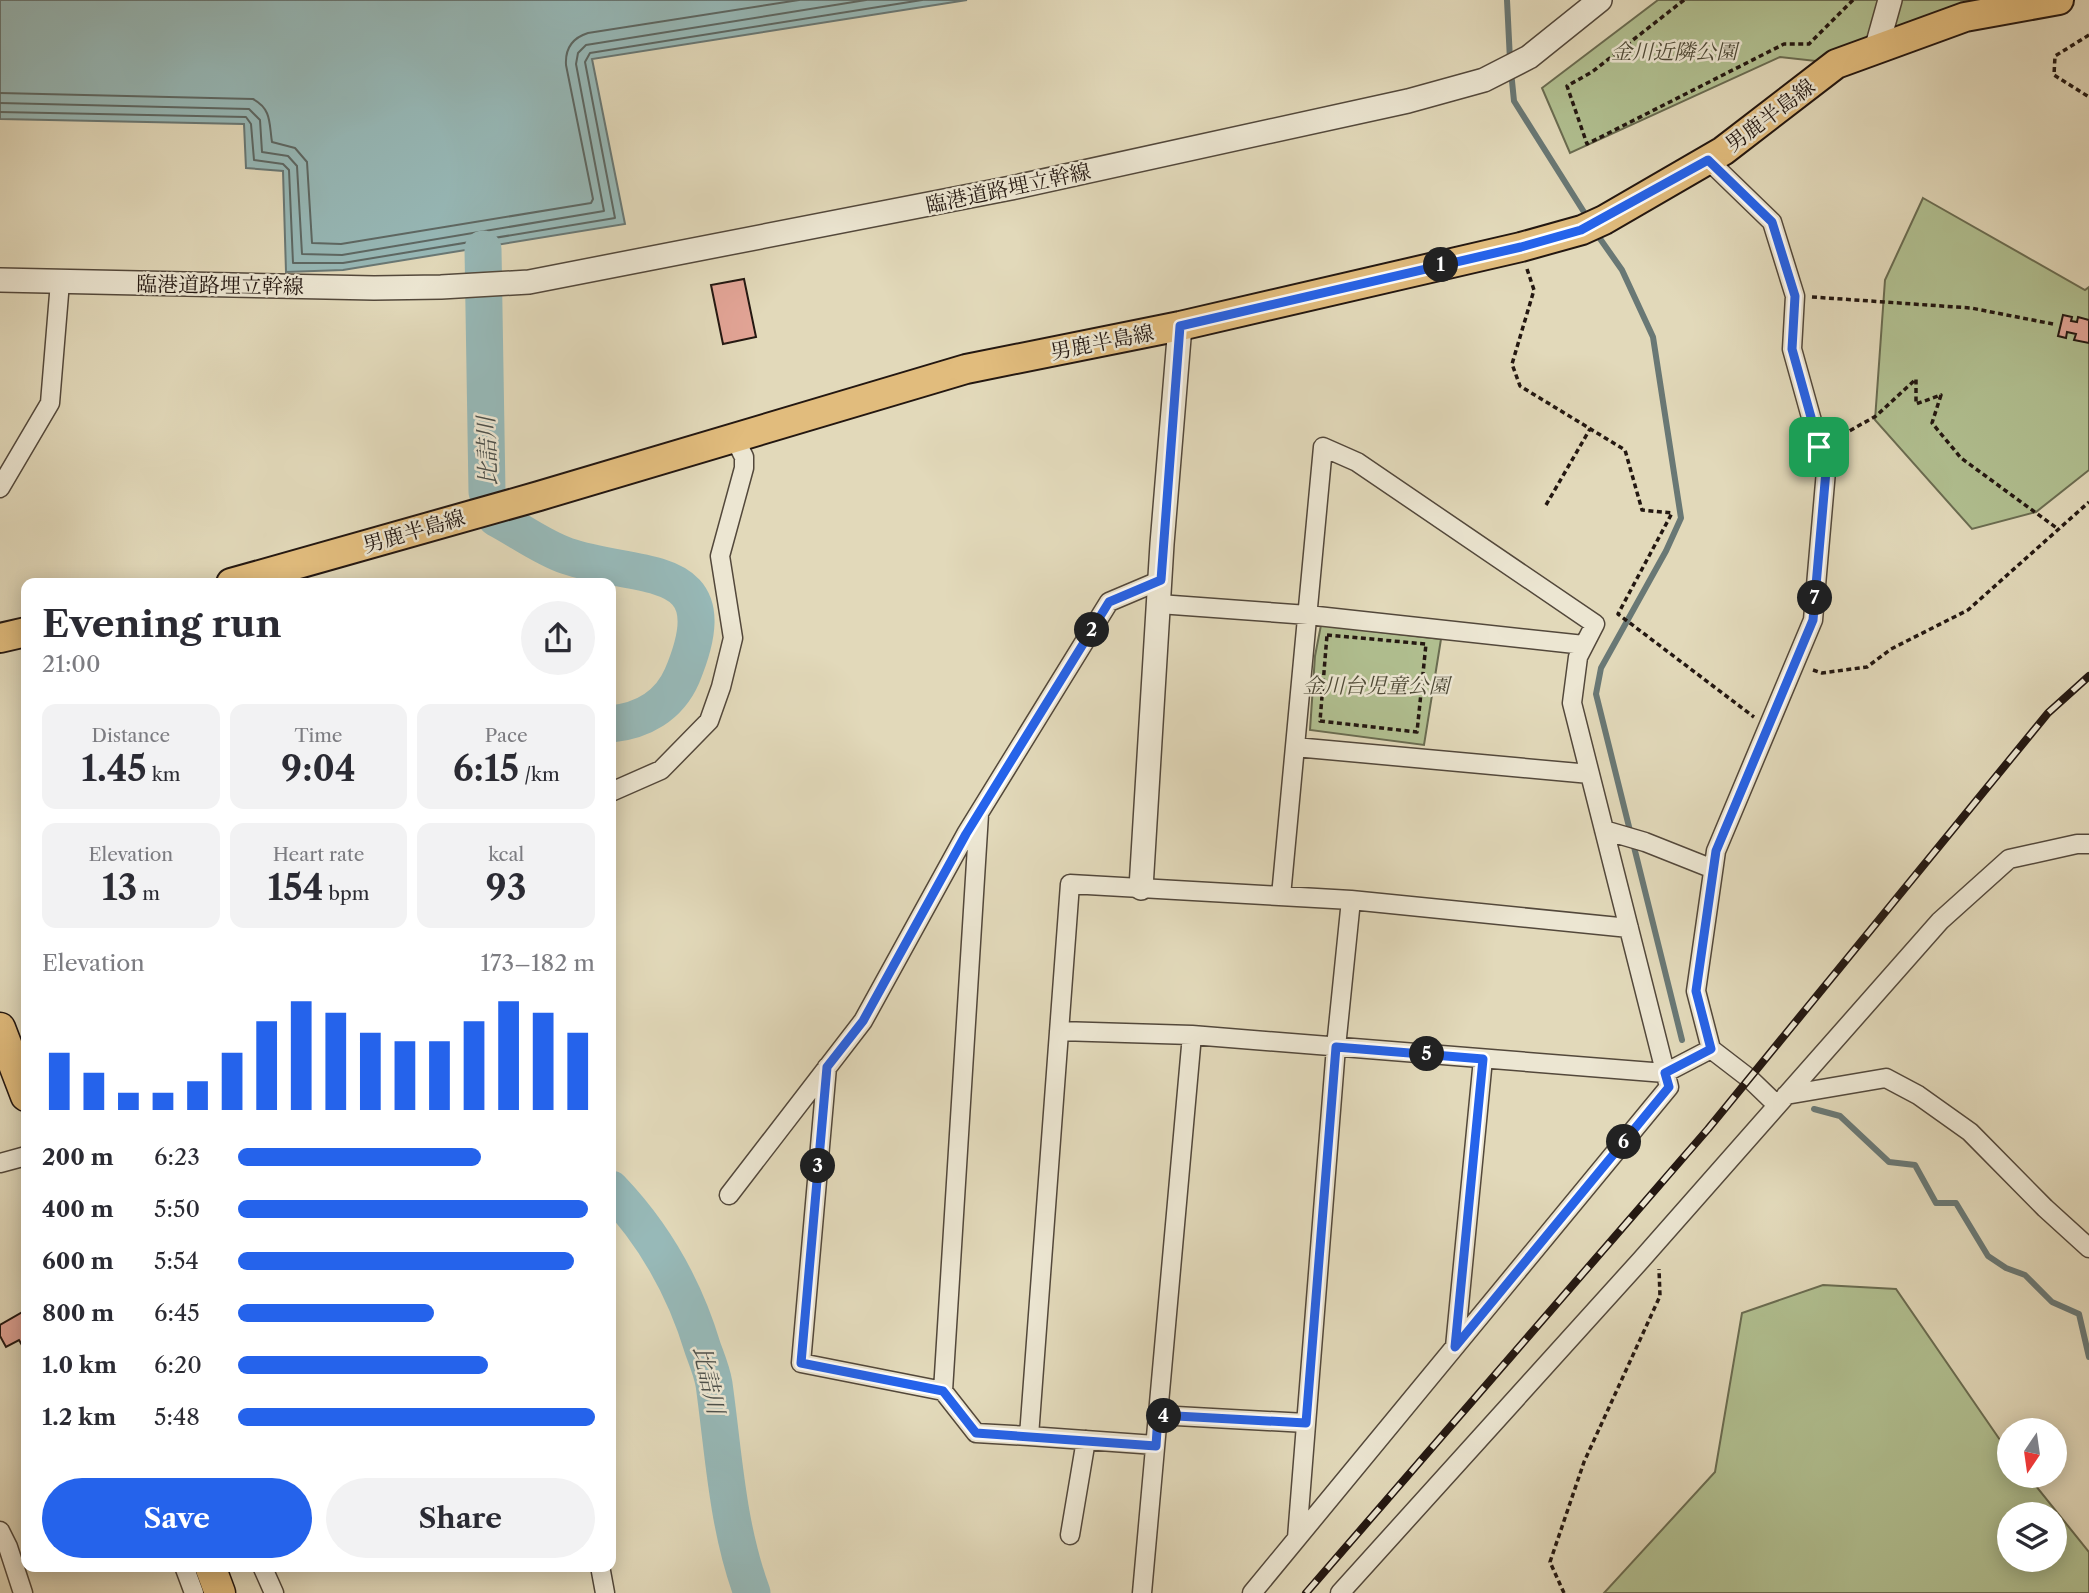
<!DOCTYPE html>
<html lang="en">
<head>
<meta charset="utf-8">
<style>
  :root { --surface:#fff; --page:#f2f2f3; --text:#2b2b33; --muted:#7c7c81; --accent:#2563eb }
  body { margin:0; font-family:"Libre Caslon Text","Noto Serif JP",serif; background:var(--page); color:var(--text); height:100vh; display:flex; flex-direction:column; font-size:26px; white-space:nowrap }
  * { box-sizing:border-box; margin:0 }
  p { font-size:23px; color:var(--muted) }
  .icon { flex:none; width:38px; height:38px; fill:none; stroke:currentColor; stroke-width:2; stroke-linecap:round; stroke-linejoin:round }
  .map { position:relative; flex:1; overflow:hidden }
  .panel { position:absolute; left:21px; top:578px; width:595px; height:994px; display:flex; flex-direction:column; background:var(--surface); border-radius:14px; box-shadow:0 4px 18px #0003 }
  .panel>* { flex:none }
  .needle { width:46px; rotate:193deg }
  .buttons { position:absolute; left:1997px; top:1418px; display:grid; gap:14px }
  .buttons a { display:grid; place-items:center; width:70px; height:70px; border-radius:50%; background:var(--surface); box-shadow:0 4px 18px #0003; font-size:35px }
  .pin { position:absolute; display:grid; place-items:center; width:60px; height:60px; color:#fff; margin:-30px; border-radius:14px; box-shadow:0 4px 10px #0006 }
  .km { position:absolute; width:35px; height:35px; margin:-18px; border-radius:50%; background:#222; color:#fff; font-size:19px; line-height:35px; text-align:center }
  .round { display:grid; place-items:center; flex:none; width:74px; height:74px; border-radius:37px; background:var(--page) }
  .overview { display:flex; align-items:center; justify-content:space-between; height:119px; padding:0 21px }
  h1 { font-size:38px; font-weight:800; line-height:52px }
  .figures { display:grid; grid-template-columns:repeat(3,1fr); gap:10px; height:119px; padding:7px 21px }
  .figures div { display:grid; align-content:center; border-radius:14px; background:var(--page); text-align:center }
  .figures b { font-size:35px; font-weight:800 }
  .figures small { font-size:19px; font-weight:400 }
  .figures p { font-size:19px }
  .chart { height:196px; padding:14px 21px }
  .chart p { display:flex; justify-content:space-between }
  .chart svg { width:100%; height:126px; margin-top:7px; stroke:var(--accent); stroke-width:6 }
  .action { display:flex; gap:14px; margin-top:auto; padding:14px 21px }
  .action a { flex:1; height:80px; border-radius:42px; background:var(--accent); color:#fff; font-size:28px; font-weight:800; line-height:80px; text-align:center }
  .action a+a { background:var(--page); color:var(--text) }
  ul { padding:0 21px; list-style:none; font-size:23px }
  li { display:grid; grid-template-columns:112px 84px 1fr; align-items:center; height:52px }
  li i { height:18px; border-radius:9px; background:var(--accent) }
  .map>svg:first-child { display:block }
</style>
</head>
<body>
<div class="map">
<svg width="2089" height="1593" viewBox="0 0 2089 1593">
  <rect width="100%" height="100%" fill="#e2d9ba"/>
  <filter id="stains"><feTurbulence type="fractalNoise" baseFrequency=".00286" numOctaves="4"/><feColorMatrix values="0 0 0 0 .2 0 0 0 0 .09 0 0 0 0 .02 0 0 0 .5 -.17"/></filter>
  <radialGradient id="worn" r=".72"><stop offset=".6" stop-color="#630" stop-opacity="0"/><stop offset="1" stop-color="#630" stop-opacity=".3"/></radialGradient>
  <path fill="#b1c091" stroke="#6a6c51" stroke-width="2" fill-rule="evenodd" d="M1658,0H2046L1834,63L1780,57L1570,153L1542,88Z
    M1923,198L2085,290L2089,287V470L2036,512L1972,529L1875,420L1885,280Z
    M1321,625L1441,639L1424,745L1310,730L1315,656Z
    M1823,1285L1896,1289L2009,1453V1475H2027L2089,1552V1593H1604L1715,1472L1742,1313ZM2009,1514H2054V1559H2009Z"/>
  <path fill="#97b9b8" stroke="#697875" stroke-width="2" d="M0,0H967L592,59L625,224L343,270L286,272L283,171L246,168L244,124L0,119Z"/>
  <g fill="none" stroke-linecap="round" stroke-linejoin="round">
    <path stroke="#5d6864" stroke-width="2" d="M0,93L253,99C272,109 269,124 272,142L295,148L307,162L312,243L341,244L591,203L593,199L566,65C565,49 572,38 588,33L799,0
      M0,103L249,109L260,120L262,152L288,156L297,166L302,254L342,255L604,211L576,64L578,53L586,45L866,0
      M0,112L246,117L251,124L254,160L283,164L289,170L293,263H343L615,218L585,62L590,53L922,0"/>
    <path stroke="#697875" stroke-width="6" d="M1507,0L1510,60
      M1511,71L1514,101L1589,220
      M1596,233L1622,270L1653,337L1681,518L1666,551L1601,668L1596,694L1682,1040
      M1814,1109L1840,1116L1889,1162L1915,1165L1936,1203H1956L1988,1256L2006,1268L2025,1275L2052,1302L2079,1314L2089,1357"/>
    <path stroke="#97b9b8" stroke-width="37" d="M483,249L487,492L496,518C519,530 543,548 567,556C642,581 731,559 682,676C669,706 642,721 611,724
      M611,1189C655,1235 685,1289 703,1349C707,1360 712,1372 714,1384C724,1456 727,1525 752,1593"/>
  </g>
  <path fill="#e2a496" stroke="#231711" stroke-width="2" d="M744,279L756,337L723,344L711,285Z
    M2063,315L2072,317L2071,321L2077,322L2078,317L2089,320V343L2074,340L2076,334L2067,332L2066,338L2058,336Z
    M26,1310V1352L19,1340L6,1347L0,1336V1325Z"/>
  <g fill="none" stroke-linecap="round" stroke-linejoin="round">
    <g stroke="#53483b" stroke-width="21">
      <path id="minor" d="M1708,160L1772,222L1795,296L1792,349L1826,471L1813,620L1716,851L1696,991L1711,1049L1750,1079L1777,1105
        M0,488L50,403L60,282
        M1159,604L1308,615L1584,645
        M1295,747L1590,774
        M611,792L661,770L709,721L721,687L733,638L720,556L744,468V457L734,437
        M1604,830L1645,842L1713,869
        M1351,900L1629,928
        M1059,1031L1192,1035
        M827,1067L801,1363L943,1391L979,814
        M1786,1095L1886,1078L1918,1095L1970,1132L2045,1208L2089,1248
        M0,1163L26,1156
        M729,1195L863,1021L966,834L1109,602L1161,580
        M1455,1347L1483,1059
        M943,1391L976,1433L1029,1436
        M1158,1415L1306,1423
        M1155,1445L1029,1436L1070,884L1351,900L1336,1047L1297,1538
        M0,1531L8,1547L23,1593
        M1070,1535L1086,1440
        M184,1566L194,1593
        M262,1566L274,1593
        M600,1566L605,1593
        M1142,1593L1192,1035L1665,1073L1711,1049
        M1252,1593L1669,1087L1572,703L1578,657L1595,624L1357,462L1323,447L1281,896
        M1340,1593L1641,1260L1940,921L2009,859L2077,844H2089"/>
    </g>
    <g stroke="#53483b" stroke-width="26">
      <path id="tertiary" d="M1876,50L1890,0
        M0,280L374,288L441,287L529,282L1011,188L1408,101L1484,80L1529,57L1600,0
        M1141,888L1162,544L1180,326"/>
    </g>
    <g stroke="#231711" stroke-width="32">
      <path id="primary" d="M231,583L539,496L966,369L1180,326L1521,247L1582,230L1604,220L1723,151L1836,64L1965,17L2059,0
        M0,638L26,632"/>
    </g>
    <g stroke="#231711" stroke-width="33">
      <path id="trunk" d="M0,1028L26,1096
        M210,1566L220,1593"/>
    </g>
    <path stroke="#231711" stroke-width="3.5" stroke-dasharray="5 3.5" stroke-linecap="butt" d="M1684,0L1592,72L1567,86L1587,144L1784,44H1809L1853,0
      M2089,35L2055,56L2054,75L2089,97
      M1527,269L1534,290L1512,364L1520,386L1625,450L1642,510L1672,513L1618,614L1754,717
      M1812,297L1971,308L2053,324
      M1835,439L1876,416L1916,379V404L1941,395L1932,423L1961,458L2058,529
      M1546,505L1590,429
      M1327,635L1426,644L1417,732L1320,721Z
      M1813,670L1822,673L1867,667L1891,649L1968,610L2089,502
      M1564,1593L1550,1562L1584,1462L1660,1296L1659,1269"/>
    <use href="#minor" stroke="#ece6d2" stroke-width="18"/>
    <use href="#tertiary" stroke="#ece6d2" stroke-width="23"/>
    <use href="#primary" stroke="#e1bc7d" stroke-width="28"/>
    <use href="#trunk" stroke="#e1bc7d" stroke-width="30"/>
    <g stroke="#231711" stroke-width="8">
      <path id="rail" d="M1306,1593L1708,1129L2048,713L2089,676"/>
    </g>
    <use href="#rail" stroke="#ece6d2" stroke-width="5" stroke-dasharray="16" stroke-linecap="butt"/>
  </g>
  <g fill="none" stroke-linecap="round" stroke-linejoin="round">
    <g stroke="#fff" stroke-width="14">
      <path id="route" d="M1708,160L1772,222L1795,296L1792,349L1826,471L1813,620L1716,851L1696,991L1711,1049L1665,1073L1669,1087L1455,1347L1483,1059L1336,1047L1306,1423L1158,1415L1156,1446L976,1433L943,1391L801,1363L827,1067L863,1021L966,834L1109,602L1161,580L1180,326L1521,247L1581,230Z"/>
    </g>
    <use href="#route" stroke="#2563eb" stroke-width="9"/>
  </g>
  <g text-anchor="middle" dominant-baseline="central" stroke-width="5" stroke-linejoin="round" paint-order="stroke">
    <g font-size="21" font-style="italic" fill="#4e4a37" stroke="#ece6d2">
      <text x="1674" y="51">金川近隣公園</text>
      <text x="1376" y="685">金川台児童公園</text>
    </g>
    <g font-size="21" fill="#231711" stroke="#ece6d2">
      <text transform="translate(1770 115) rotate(-37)">男鹿半島線</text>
      <text transform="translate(1008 188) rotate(-12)">臨港道路埋立幹線</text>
      <text transform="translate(220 285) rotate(1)">臨港道路埋立幹線</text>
      <text transform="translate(1102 342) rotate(-11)">男鹿半島線</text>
      <text transform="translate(414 531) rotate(-16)">男鹿半島線</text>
    </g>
    <g font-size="23" font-style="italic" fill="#4c504b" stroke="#ece6d2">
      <text transform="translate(487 451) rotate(-92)">比詰川</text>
      <text transform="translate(709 1380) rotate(77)">比詰川</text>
    </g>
  </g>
  <rect width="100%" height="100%" filter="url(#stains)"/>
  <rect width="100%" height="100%" fill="url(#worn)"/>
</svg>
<div class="buttons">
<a><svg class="needle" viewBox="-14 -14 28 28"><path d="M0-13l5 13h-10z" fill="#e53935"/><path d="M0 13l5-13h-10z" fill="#7c7c81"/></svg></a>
<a><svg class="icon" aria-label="layers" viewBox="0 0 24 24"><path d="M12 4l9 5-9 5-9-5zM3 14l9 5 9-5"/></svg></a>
</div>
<div class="pin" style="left:1819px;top:447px;background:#1e9e55"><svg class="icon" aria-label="arrive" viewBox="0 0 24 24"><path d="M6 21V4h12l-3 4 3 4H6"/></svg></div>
<b class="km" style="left:1441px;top:265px">1</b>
<b class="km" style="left:1092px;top:630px">2</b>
<b class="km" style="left:818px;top:1166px">3</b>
<b class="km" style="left:1164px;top:1416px">4</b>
<b class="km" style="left:1427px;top:1054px">5</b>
<b class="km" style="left:1624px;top:1142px">6</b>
<b class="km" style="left:1815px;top:598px">7</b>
<section class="panel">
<div class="overview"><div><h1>Evening run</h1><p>21:00</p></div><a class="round"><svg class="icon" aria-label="share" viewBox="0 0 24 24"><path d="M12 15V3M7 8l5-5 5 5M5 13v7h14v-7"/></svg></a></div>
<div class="figures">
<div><p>Distance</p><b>1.45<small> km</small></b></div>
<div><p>Time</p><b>9:04</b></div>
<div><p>Pace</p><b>6:15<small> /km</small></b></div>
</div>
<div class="figures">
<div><p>Elevation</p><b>13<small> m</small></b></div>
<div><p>Heart rate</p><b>154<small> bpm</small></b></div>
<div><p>kcal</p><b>93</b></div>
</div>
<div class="chart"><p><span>Elevation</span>173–182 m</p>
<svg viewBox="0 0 160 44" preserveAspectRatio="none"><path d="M5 44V24M15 44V31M25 44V38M35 44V38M45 44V34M55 44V24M65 44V13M75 44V6M85 44V10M95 44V17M105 44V20M115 44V20M125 44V13M135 44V6M145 44V10M155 44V17"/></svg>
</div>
<ul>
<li><b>200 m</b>6:23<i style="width:68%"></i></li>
<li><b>400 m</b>5:50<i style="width:98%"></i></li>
<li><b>600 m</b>5:54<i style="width:94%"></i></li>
<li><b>800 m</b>6:45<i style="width:55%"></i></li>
<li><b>1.0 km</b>6:20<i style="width:70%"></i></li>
<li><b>1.2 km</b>5:48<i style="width:100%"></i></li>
</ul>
<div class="action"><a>Save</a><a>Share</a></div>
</section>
</div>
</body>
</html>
